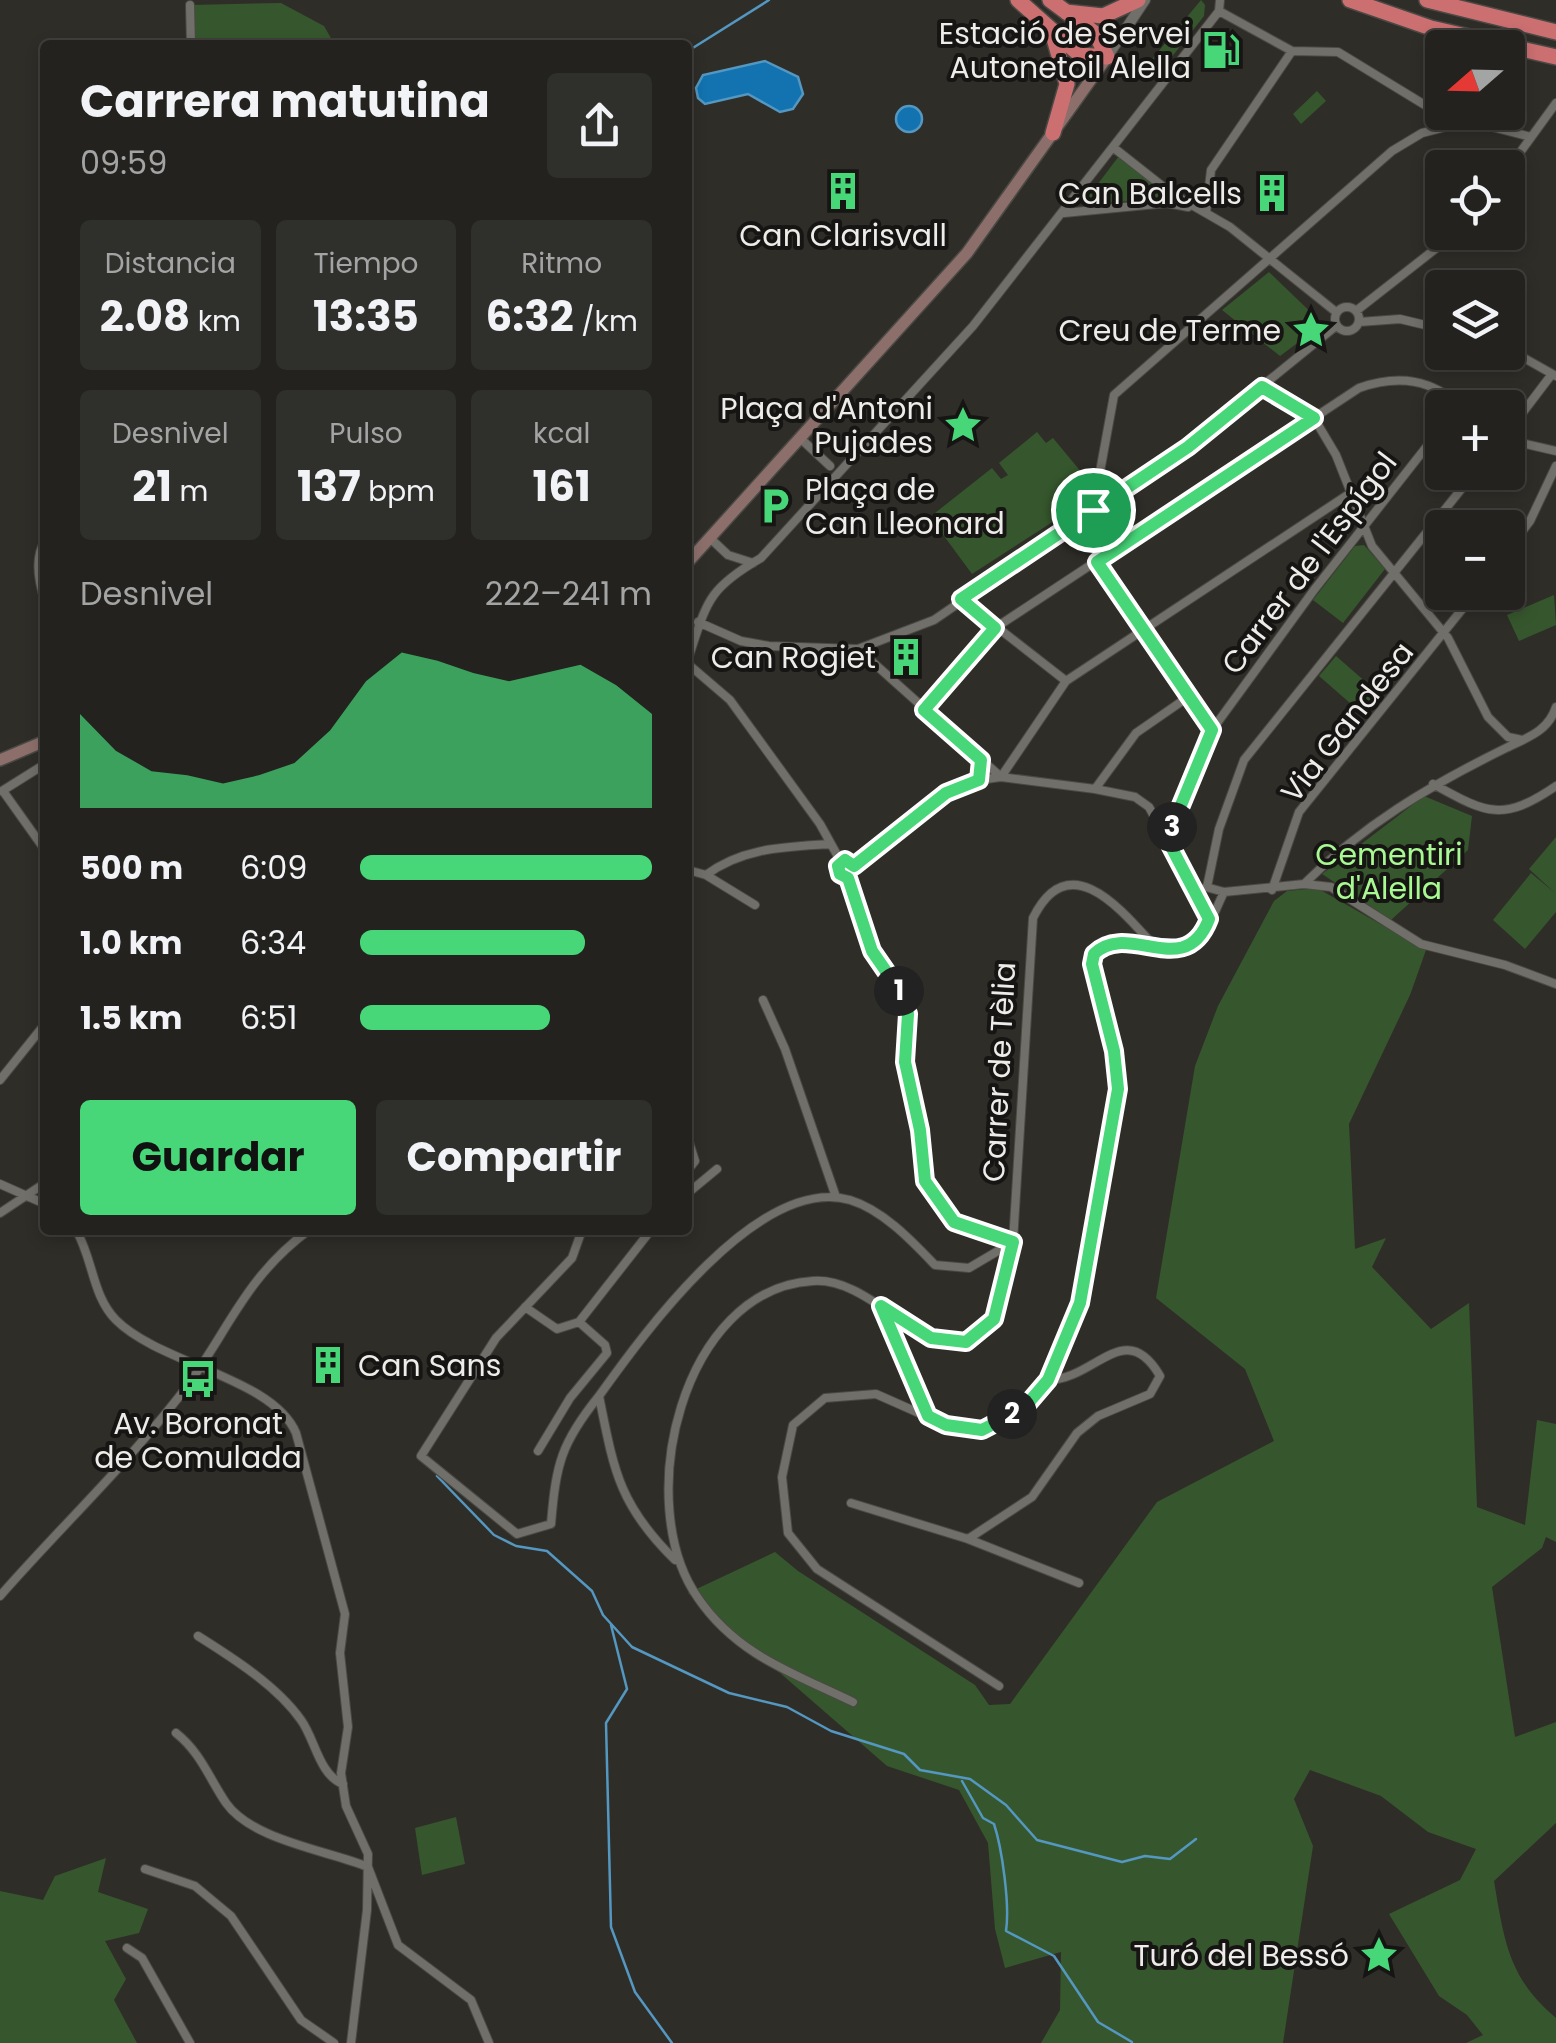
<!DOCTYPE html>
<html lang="es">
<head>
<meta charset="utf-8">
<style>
  :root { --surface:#23221e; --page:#2f2f2b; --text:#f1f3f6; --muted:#a3a4a4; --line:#403f3c; --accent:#47d779 }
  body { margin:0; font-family:Poppins,sans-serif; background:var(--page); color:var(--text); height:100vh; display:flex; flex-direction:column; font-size:38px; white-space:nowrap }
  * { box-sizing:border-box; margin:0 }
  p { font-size:32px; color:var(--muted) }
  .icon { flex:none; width:55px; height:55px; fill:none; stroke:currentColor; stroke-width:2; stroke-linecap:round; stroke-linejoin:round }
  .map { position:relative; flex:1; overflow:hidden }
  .details { position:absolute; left:40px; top:40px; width:652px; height:1195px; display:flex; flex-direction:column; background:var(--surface); border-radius:10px; box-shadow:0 5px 15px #0003,0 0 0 2px var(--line) }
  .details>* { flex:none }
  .needle { width:65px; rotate:250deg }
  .fabs { position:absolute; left:1425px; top:30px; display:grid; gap:20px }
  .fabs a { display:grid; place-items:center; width:100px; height:100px; border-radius:10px; background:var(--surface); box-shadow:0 5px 15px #0003,0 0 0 2px var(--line); font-size:50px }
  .pin { position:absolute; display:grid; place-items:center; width:85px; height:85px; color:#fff; margin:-42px; border:5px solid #fff; border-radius:50%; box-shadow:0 2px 10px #0007 }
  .km { position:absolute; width:50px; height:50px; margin:-25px; border-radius:50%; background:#222; color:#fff; font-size:28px; line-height:50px; text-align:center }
  .round { display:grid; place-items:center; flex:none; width:105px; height:105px; border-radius:10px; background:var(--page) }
  .headline { display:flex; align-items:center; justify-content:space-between; height:170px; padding:0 40px }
  h1 { font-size:45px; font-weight:700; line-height:75px }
  .metrics { display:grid; grid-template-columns:repeat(3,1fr); gap:15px; height:170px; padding:10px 40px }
  .metrics div { display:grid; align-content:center; border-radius:10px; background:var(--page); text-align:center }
  .metrics b { font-size:42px; font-weight:700 }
  .metrics small { font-size:28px; font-weight:400 }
  .metrics p { font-size:28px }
  .chart { height:280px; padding:20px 40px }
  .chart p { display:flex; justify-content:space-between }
  .chart svg { width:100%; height:180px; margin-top:10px; fill:var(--accent); opacity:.7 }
  .action { display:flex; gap:20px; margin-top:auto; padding:20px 40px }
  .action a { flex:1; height:115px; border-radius:10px; background:var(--accent); color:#111; font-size:40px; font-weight:700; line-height:115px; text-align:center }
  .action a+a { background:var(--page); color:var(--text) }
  ul { padding:0 40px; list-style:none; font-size:32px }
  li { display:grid; grid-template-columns:160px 120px 1fr; align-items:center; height:75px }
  li i { height:25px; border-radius:12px; background:var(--accent) }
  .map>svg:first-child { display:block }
</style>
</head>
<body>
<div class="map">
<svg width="1556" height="2043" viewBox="0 0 1556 2043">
  <rect width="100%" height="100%" fill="#2f2d28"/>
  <path fill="#36572d" d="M1201,0L1205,5L1204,16L1163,68L1152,59Z
    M281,3L324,26L335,45H191L190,5Z
    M1317,91L1326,101L1301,124L1293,114Z
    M1119,156L1167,195L1165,199L1087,204L1088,197Z
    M1269,272L1323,324L1280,356L1222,310Z
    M1037,432L1046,443L1053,438L1087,479L1082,503L972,574L930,517L992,468L1001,479L1008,475L999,463Z
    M1364,545L1385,569L1343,623L1313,600L1355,546Z
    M1554,595L1556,625L1519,641L1507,615Z
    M1336,656L1383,697L1366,717L1319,676Z
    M1424,796L1472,816L1468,850L1391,920L1322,874Z
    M1556,837V912L1525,949L1493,920L1531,873L1555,893L1529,869Z
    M1317,888L1426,950L1410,995L1349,1124L1355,1249L1386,1238L1372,1267L1431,1329L1469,1303L1477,1507L1525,1525L1537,1420L1556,1424V1542L1546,1537L1542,1548L1492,1587L1515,1737L1556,1722V1823L1494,1881C1504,1939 1508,1978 1556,2018V2043H1466L1483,2035L1467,2015L1439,1996L1389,1914L1460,1880L1476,1849L1428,1832L1381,1796L1310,1770L1294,1799L1313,1846L1283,2043H1041L1060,2010L1061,1952L1005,1968L995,1929L988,1843L959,1790L887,1766L688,1593L775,1552L798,1571L975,1685L989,1705L1010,1704L1157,1502L1274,1441L1245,1369L1156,1298L1195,1066L1218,1006L1274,901L1287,891Z
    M456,1817L465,1864L422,1875L415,1828Z
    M106,1858L98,1892L148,1909L139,1933L105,1941L126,1979L114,2000L137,2043H0V1891L43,1900L55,1876Z"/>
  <path fill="#1273b0" stroke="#5497c1" stroke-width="2.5" d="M765,61L798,77L803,94L793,109L780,112L748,94L705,104L698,98L696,88L703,75Z
    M896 119a13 13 0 1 1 26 0a13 13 0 1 1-26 0Z"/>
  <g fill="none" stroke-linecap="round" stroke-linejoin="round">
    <path stroke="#5497c1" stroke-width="2.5" d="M688,51L769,0
      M437,1476L494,1535L516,1546L547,1551L592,1591L603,1615L632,1647L729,1693L787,1707L831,1731L904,1754L920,1770L970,1779L1006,1805L1037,1840L1122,1862L1145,1856L1170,1859L1196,1839
      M611,1625L627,1689L606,1723L611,1927L635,1992L672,2043
      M962,1781L983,1818L994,1824C1002,1848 1010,1905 1006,1931L1054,1956L1098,2022L1132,2042"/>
    <g stroke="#4b4945" stroke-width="10">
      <path id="minor" d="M190,5L191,45
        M1219,11L1292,51L1338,52L1438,113L1531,137
        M1114,148L1171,193L1230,227L1336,312
        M1508,169L1556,103
        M1064,213L1167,203L1188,207
        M1206,213L1211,170L1292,51
        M1335 319a12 12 0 1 1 24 0a12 12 0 1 1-24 0Z
        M1356,311L1457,232
        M1359,322L1400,319L1442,329
        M1508,349L1556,376
        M1262,387L1314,418L1336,455L1372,546L1448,638L1488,717L1508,737L1522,740
        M1508,432L1552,374
        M800,438L830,466
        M1508,440L1556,451
        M1093,510L1114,395L1392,151L1422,133L1465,122
        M711,539L728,555L753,563
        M45,541C34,558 39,583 45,601
        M1508,550L1530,521L1556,466
        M1097,563L1212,730
        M961,599L1066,681
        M698,622L741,641L769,646L858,649L934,620L1187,447L1336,326
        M858,649L1001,777
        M688,659C707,602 707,589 761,558L973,326L1219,11L1220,0
        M688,664L730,700L820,824L841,862
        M924,710L995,628L1359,388C1399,374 1432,379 1463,408
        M1001,777L1066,681L1352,492
        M1433,784C1486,813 1502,823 1556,786
        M1095,789L1136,733L1188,697
        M2,791L45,764
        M3,791L45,850
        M1167,839L1212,730L1314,590L1442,427
        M839 869a8 8 0 1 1 16 0a8 8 0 1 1-16 0Z
        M854,866L946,793L979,780L1001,777L1095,789L1135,797L1149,807L1209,919
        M688,870L706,875C743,847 787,847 831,844
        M706,875L755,905
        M1304,884C1363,825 1429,786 1504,749C1526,738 1548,732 1556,707
        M1206,887L1224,892L1304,884L1331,887L1421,944L1505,965L1556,984
        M1207,887L1219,829L1244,760L1475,472
        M1272,890L1299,812L1476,592
        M763,1000L785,1049L836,1197
        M0,1080L45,1024
        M688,1139L695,1161L688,1170
        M0,1184L45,1204
        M688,1193L717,1169
        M0,1213L45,1183
        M76,1230C93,1258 92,1296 116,1320C160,1364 273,1378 296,1433L345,1614L340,1653L348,1727L341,1773L346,1806L368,1854L367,1910L351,2043
        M582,1230L572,1258L496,1338L421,1456L517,1534L551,1524C556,1464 561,1443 599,1396
        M525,1307L557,1329L579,1322
        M882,1310L929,1416
        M538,1451L570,1398L607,1353L605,1345L579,1322L651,1230
        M851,1503L968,1539L1079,1583
        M968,1539L1032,1497L1077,1433L1098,1416L1150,1394L1160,1376C1125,1316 1095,1380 1048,1380
        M675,1560C619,1505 614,1471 599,1396C644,1333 759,1174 850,1200C883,1210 912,1241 935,1265L969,1268L1013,1242L954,1222L925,1181L920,1130L905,1062L908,1014L901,993L872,951L848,878
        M0,1596C57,1531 120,1471 174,1403C226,1340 239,1282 309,1230
        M198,1636C233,1658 277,1686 301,1720C315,1739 319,1775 343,1784
        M999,1686L817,1569L788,1533L782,1477L793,1425L825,1398L876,1394L946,1425L982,1429L1024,1408L1048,1380L1080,1303L1118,1089L1114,1051L1092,965L1095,954C1122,925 1175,970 1202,936C1211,924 1217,906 1224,892
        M853,1702C793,1673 737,1655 698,1598C631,1503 682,1288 813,1281C855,1278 893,1320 928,1336C939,1341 954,1341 966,1343L995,1319L1013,1242L1033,918C1070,844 1123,912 1156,948
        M176,1733C201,1753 209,1778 226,1803C252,1840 326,1850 368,1867L398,1945L471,2000L489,2043
        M145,1869L195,1886L231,1916L301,2020L334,2043
        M127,1948L142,1958L190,2043"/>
    </g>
    <g stroke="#4b4945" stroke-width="12">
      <path id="tertiary" d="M1107,57L1145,0"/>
    </g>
    <g stroke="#4b4945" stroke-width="14">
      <path id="secondary" d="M688,562L967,253L1107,57
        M0,760L45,741"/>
    </g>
    <g stroke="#4b4945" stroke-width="18">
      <path id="motorway" d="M1018,0L1080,55L1107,57L1096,34L1050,0
        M1350,0L1431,28L1556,57
        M1427,0L1556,32
        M1066,12L1103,16L1138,0
        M1053,133L1067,84L1053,35"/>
    </g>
    <use href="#minor" stroke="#716f69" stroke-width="8"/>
    <use href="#tertiary" stroke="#716f69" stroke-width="10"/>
    <use href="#secondary" stroke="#8c6f6b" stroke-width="11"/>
    <use href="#motorway" stroke="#cc6f71" stroke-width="15"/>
  </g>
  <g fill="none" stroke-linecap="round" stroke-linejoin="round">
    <g stroke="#fff" stroke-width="20">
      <path id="route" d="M1262,387L1314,418L1097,562L1212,730L1167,839L1209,919C1185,982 1128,920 1094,954L1092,964L1114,1051L1118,1089L1080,1303L1048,1380L1024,1408L982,1430L946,1425L928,1416L881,1306L931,1338L966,1342L994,1319L1013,1242L954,1222L925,1181L920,1130L905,1062L908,1014L901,993L872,951L848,878L840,874L838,866L845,860L854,866L946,793L979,780L981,760L924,710L995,628L961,599L1188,447Z"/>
    </g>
    <use href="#route" stroke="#47d779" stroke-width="12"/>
  </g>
  <defs>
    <g id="fuel-bare" transform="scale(3)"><path d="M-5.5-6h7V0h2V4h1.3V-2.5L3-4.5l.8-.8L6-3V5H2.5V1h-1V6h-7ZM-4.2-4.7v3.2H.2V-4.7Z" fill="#47d779" stroke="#161513" stroke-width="2.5" paint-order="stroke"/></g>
    <g id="building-bare" transform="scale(3)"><path d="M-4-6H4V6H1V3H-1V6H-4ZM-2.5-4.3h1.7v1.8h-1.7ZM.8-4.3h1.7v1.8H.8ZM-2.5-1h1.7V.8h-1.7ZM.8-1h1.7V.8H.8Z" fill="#47d779" stroke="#161513" stroke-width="2.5" paint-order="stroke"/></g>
    <g id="sight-bare" transform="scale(3)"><path d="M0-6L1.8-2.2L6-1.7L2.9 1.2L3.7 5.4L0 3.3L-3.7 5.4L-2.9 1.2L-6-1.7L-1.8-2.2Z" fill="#47d779" stroke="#161513" stroke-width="2.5" paint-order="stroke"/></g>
    <g id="parking-bare" transform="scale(3)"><path d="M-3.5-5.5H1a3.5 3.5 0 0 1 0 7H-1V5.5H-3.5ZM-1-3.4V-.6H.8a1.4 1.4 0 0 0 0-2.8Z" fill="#47d779" stroke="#161513" stroke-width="2.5" paint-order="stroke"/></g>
    <g id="bus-bare" transform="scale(3)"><path d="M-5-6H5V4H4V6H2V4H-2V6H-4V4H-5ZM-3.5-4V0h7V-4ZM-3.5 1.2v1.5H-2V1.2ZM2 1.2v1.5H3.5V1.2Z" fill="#47d779" stroke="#161513" stroke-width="2.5" paint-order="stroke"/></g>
  </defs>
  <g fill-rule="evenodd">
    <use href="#fuel-bare" x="1221" y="50"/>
    <use href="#building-bare" x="843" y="191"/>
    <use href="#building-bare" x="1272" y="193"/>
    <use href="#sight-bare" x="1311" y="330"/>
    <use href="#sight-bare" x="963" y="425"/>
    <use href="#parking-bare" x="775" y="506"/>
    <use href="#building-bare" x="906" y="657"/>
    <use href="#building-bare" x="328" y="1365"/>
    <use href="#bus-bare" x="198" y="1379"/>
    <use href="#sight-bare" x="1379" y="1955"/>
  </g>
  <g text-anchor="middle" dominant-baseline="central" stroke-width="8" stroke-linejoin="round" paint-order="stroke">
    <g font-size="30" fill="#eeece9" stroke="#161513" text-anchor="end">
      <text x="1191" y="33">Estació de Servei<tspan x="1191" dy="34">Autonetoil Alella</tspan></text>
      <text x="1242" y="193">Can Balcells</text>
      <text x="843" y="235" text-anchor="middle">Can Clarisvall</text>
      <text x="1281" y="330">Creu de Terme</text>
      <text x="933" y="408">Plaça d'Antoni<tspan x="933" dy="34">Pujades</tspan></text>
      <text x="805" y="489" text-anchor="start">Plaça de<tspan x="805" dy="34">Can Lleonard</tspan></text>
      <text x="876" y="657">Can Rogiet</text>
      <text x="358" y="1365" text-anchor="start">Can Sans</text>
      <text x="198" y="1423" text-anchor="middle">Av. Boronat<tspan x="198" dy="34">de Comulada</tspan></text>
      <text x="1349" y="1955">Turó del Bessó</text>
    </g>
    <g font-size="30" fill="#eeece9" stroke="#161513">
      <text transform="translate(1309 563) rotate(-53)">Carrer de l'Espígol</text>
      <text transform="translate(1347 722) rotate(-52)">Via Gandesa</text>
      <text transform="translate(999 1072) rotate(-87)">Carrer de Tèlia</text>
    </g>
    <g font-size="30" fill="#a9f993" stroke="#161513">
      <text x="1389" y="854">Cementiri<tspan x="1389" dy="34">d'Alella</tspan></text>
    </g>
  </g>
</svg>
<div class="fabs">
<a><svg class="needle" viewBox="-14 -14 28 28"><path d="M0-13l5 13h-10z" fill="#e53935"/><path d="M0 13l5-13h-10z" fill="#a3a4a4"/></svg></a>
<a><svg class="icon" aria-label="locate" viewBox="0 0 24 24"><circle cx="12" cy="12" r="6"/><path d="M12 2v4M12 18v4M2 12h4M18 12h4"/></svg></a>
<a><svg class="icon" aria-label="layers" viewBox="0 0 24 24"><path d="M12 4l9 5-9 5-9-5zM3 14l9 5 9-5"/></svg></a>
<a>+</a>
<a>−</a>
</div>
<div class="pin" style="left:1093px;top:510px;background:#1e9e55"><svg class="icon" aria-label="arrive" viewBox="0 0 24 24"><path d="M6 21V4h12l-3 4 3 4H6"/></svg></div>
<b class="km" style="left:899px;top:991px">1</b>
<b class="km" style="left:1012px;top:1414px">2</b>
<b class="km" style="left:1172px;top:827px">3</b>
<section class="details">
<div class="headline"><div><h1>Carrera matutina</h1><p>09:59</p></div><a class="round"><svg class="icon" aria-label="share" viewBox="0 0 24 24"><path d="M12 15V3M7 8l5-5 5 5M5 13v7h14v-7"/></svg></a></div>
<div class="metrics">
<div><p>Distancia</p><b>2.08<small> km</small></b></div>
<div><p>Tiempo</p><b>13:35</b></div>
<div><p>Ritmo</p><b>6:32<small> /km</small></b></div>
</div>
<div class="metrics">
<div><p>Desnivel</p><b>21<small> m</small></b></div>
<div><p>Pulso</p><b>137<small> bpm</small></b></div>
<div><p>kcal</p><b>161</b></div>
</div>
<div class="chart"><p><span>Desnivel</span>222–241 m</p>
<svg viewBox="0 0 160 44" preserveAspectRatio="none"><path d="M0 44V21L10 30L20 35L30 36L40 38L50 36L60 33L70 25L80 13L90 6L100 8L110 11L120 13L130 11L140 9L150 14L160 21V44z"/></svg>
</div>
<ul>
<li><b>500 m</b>6:09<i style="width:100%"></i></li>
<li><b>1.0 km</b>6:34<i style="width:77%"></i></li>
<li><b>1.5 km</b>6:51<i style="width:65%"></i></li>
</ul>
<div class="action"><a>Guardar</a><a>Compartir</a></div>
</section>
</div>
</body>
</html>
